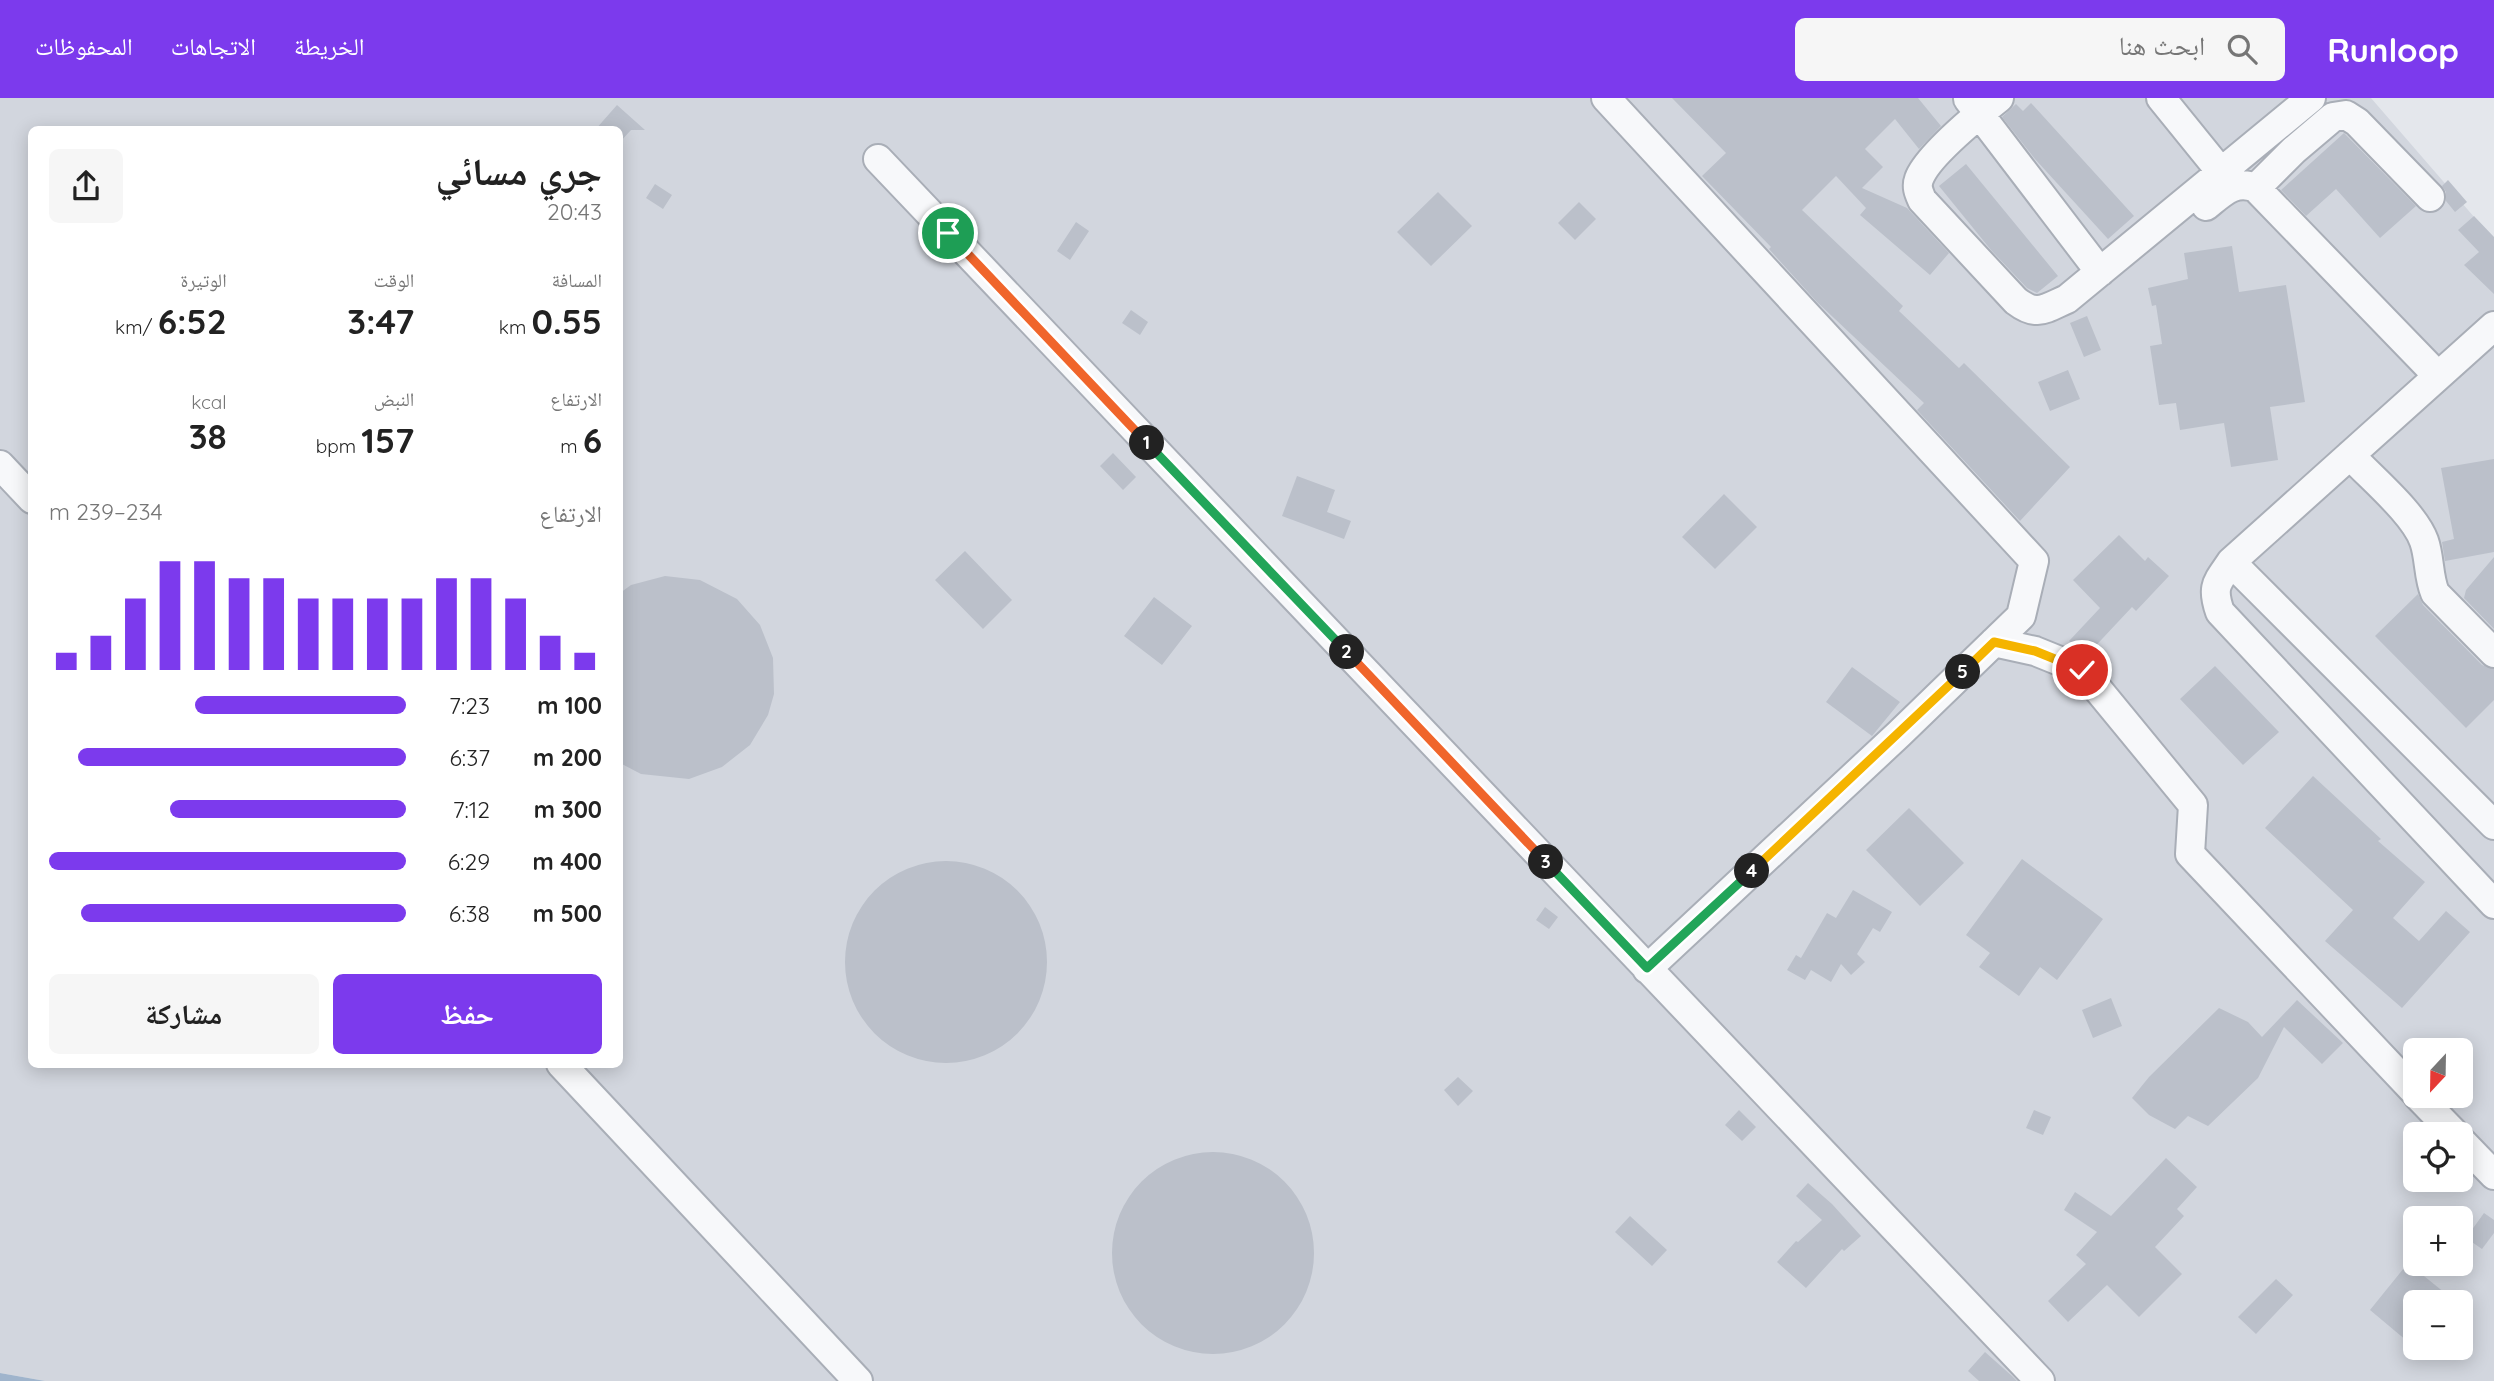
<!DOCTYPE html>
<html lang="ar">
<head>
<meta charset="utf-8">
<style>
  :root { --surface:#fff; --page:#f6f6f6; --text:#222; --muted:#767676; --accent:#7c3aed }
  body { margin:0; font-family:Quicksand,"Noto Naskh Arabic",sans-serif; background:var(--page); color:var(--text); direction:rtl; height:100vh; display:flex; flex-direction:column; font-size:26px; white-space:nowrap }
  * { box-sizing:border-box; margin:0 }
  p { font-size:23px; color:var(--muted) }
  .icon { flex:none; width:38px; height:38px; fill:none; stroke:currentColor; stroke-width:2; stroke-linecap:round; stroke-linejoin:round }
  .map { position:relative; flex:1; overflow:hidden; direction:ltr }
  .sheet { position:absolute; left:28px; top:28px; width:595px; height:942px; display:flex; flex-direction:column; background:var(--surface); border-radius:10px; box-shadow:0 4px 18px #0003; direction:rtl }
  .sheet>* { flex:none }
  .needle { width:46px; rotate:202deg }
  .controls { position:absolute; left:2403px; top:940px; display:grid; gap:14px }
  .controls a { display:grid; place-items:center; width:70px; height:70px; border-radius:10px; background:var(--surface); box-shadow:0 4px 18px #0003; font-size:35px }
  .pin { position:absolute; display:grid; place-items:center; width:60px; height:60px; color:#fff; margin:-30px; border:4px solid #fff; border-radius:50%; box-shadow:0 2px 7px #0007 }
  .km { position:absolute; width:35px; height:35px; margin:-18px; border-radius:50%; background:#222; color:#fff; font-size:19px; line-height:35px; text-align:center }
  .round { display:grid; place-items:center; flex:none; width:74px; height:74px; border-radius:10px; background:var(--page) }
  .headline { display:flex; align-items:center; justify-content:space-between; height:119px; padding:0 21px }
  h1 { font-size:38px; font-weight:800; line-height:52px }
  .metrics { display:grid; grid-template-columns:repeat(3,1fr); gap:10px; height:119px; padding:7px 21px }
  .metrics div { display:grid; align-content:center }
  .metrics b { font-size:35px; font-weight:800 }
  .metrics small { font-size:19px; font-weight:400 }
  .metrics p { font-size:19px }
  .chart { height:196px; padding:14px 21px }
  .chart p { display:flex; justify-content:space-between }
  .chart svg { width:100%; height:126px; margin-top:7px; stroke:var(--accent); stroke-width:6 }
  .action { display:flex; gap:14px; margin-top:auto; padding:14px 21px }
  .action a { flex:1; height:80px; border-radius:10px; background:var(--accent); color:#fff; font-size:28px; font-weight:800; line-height:80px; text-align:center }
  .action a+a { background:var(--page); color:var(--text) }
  ul { padding:0 21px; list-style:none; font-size:23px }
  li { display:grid; grid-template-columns:112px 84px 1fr; align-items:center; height:52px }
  li i { height:18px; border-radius:9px; background:var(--accent) }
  header { display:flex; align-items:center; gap:42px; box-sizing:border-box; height:98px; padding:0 35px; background:var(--accent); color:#fff }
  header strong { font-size:33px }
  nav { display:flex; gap:38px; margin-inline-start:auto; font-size:24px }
  .search { width:490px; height:63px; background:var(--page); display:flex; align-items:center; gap:18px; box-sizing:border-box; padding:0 24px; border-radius:10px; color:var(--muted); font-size:26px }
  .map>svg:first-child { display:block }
</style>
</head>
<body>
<header>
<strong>Runloop</strong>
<div class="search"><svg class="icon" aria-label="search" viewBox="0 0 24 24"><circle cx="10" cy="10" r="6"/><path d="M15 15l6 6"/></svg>ابحث هنا</div>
<nav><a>الخريطة</a><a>الاتجاهات</a><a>المحفوظات</a></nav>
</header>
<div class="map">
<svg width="2494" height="1283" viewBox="0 0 2494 1283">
  <rect width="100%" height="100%" fill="#e4e7ec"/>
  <path fill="#d2d6de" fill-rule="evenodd" d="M0,0H2371L2494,142V1283H45L0,1275ZM32,32H620V966H32ZM2415,952H2460V998H2415ZM2415,1036H2460V1082H2415ZM2415,1120H2460V1166H2415ZM2415,1204H2460V1250H2415Z"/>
  <path fill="#9fb4cc" d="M0,1275L45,1283H0Z"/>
  <path fill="#bbc0ca" d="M1672,0H1918L1941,28L1919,51L1895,21L1865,51L1883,69L1862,90L1907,110L1949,155L1930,177L1860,117L1866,110L1836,78L1802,112L1903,208L1899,213L1959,270L1964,265L2070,369L2020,423L1917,312L1924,305L1817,204L1769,151L1771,149L1702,78L1726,55Z
    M2031,5L2134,118L2108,141L2035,61L2002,19L2016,6L2023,13Z
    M617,7L645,32H631L620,44V32H595Z
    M2344,35L2416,108L2380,140L2336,91L2306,118L2281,92Z
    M1966,66L2058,178L2037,195L2027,190L1991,152L1939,88Z
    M2448,82L2467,104L2455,114L2446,103V94L2442,88Z
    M655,86L672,97L663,111L646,100Z
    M1438,94L1472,128L1431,168L1397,134Z
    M1579,104L1596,121L1575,142L1558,125Z
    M2474,118L2494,139V196L2464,167L2479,154L2458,132Z
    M1076,124L1089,133L1070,162L1057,153Z
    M2232,148L2239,194L2286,187L2305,304L2270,309L2278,362L2231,369L2224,325L2180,332L2176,305L2159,307L2150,248L2162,246L2156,207L2152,208L2148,190L2188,181L2184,155Z
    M1131,212L1148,224L1140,237L1122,225Z
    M2087,218L2101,252L2084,259L2070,225Z
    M2068,272L2080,301L2050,313L2038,284Z
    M1113,355L1136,379L1123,392L1100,368Z
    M2494,361V454L2445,463L2442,444L2454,441L2441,370Z
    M1297,378L1335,392L1327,414L1351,423L1344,441L1282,418Z
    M1724,396L1757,429L1715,471L1682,439Z
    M2119,437L2145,463L2148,459L2169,478L2136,513L2132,509L2088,556L2081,553L2069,543L2100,510L2073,482Z
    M965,453L1012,502L983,531L935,482Z
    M2494,459V531L2464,500L2466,492Z
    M665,478L700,482L737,501L760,527L773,560L774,596L768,617L750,647L722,669L689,681L641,676L620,665V495L631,487Z
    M2418,496L2423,507L2482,567L2494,571V602L2466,630L2375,538Z
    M1154,499L1192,528L1162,567L1124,538Z
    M2215,568L2279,634L2243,667L2180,601Z
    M1852,569L1900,604L1872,638L1826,604Z
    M2313,678L2381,741L2378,743L2425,784L2393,820L2419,843L2446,813L2470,834L2402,910L2325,843L2353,812L2265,730Z
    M1909,710L1964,765L1920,808L1866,752Z
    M2022,761L2103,821L2057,882L2040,869L2019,898L1979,869L1990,855L1966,837Z
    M845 864a101 101 0 1 1 202 0a101 101 0 1 1-202 0Z
    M1853,792L1892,814L1880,834L1873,830L1857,856L1865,864L1851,877L1841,866L1831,884L1811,872L1805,882L1787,872L1796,857L1801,860L1827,815L1836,820Z
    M1545,809L1558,819L1549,831L1536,822Z
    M2111,900L2122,928L2093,940L2082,912Z
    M2297,902L2343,945L2322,966L2284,929L2258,980L2208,1028L2188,1018L2175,1031L2149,1017L2132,1000L2149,979L2219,910L2248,924L2262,939Z
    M1458,979L1473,993L1458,1008L1444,992Z
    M1739,1012L1756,1029L1742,1043L1725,1027Z
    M2034,1012L2051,1019L2043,1037L2026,1030Z
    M1112 1155a101 101 0 1 1 202 0a101 101 0 1 1-202 0Z
    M2166,1060L2197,1089L2177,1111L2184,1118L2155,1149L2182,1176L2139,1219L2107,1187L2068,1224L2048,1203L2086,1166L2076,1157L2097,1134L2064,1112L2075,1094L2111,1118Z
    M1808,1085L1832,1106L1861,1138L1844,1153L1842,1151L1806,1190L1777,1164L1796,1143L1798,1144L1822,1122L1796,1098Z
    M2484,1115L2494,1122V1135L2482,1151L2466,1140Z
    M1630,1118L1667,1152L1652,1168L1615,1134Z
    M2408,1165L2456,1204H2415V1234L2407,1243L2370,1212Z
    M2276,1181L2293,1197L2256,1236L2238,1219Z
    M1985,1254L2012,1278L2017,1283H1979L1968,1273Z"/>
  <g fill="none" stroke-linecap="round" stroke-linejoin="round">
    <g stroke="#a9aeb7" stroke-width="32">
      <path id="minor" d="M1606,0L2034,463L2021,518L1899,636L1647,871
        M1999,0C1979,16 1927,58 1919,81C1916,89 1919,95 1922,102L2016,203C2037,219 2044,211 2067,201L2311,0
        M2161,0L2221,74
        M1968,1L2100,174
        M878,61L2040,1283
        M2256,90L2294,52L2333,19L2346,17L2357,24L2430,99
        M2206,108C2222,95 2235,81 2256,90L2438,278
        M2494,228L2231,464C2217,485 2211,488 2220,514L2494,806
        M2350,357C2370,379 2414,415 2424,443C2430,460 2428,478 2435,495L2494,555
        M0,367L32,401
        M2231,464L2494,727
        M1994,544L2035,553L2082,572L2193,707L2190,756L2415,994
        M561,966L858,1283
        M2418,998L2455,1036
        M2460,1042L2494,1077"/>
    </g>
    <use href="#minor" stroke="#f7f8fa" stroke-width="28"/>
  </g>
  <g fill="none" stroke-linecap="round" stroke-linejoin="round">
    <g stroke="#fff" stroke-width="14">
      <path id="split-1" d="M948,135L1147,345"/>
    </g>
    <g stroke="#fff" stroke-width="14">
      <path id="split-2" d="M1147,345L1347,554"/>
    </g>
    <g stroke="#fff" stroke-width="14">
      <path id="split-3" d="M1347,554L1546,764"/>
    </g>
    <g stroke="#fff" stroke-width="14">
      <path id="split-4" d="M1546,764L1647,870L1752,773"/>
    </g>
    <g stroke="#fff" stroke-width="14">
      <path id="split-5" d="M1752,773L1963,574"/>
    </g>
    <g stroke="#fff" stroke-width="14">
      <path id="split-6" d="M1963,574L1994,544L2035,553L2082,572"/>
    </g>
    <use href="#split-1" stroke="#f0652b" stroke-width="9"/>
    <use href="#split-2" stroke="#22a559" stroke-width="9"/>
    <use href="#split-3" stroke="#f0652b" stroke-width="9"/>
    <use href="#split-4" stroke="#22a559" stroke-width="9"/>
    <use href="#split-5" stroke="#f5b400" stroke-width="9"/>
    <use href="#split-6" stroke="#f5b400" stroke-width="9"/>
  </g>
</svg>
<div class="controls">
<a><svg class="needle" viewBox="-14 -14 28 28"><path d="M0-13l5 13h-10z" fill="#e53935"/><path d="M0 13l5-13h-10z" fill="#767676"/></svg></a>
<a><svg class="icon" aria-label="locate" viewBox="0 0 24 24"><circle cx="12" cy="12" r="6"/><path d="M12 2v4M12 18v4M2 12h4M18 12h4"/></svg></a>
<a>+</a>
<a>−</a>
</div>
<div class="pin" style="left:948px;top:135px;background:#1e9e55"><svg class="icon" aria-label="arrive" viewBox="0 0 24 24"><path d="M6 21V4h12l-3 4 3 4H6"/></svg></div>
<div class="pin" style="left:2082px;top:572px;background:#d93025"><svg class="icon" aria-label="check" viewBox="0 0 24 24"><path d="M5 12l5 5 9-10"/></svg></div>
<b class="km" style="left:1147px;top:345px">1</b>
<b class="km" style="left:1347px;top:554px">2</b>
<b class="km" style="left:1546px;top:764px">3</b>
<b class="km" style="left:1752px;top:773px">4</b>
<b class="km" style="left:1963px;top:574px">5</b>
<section class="sheet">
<div class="headline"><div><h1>جري مسائي</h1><p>20:43</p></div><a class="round"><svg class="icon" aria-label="share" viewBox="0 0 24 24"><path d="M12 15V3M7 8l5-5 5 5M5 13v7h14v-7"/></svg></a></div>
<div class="metrics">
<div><p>المسافة</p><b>0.55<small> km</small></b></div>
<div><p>الوقت</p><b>3:47</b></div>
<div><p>الوتيرة</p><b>6:52<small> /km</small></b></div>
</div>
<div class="metrics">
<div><p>الارتفاع</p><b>6<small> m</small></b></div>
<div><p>النبض</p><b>157<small> bpm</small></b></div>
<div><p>kcal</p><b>38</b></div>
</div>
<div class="chart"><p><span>الارتفاع</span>234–239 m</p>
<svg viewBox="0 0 160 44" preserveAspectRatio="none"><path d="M5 44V38M15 44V32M25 44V19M35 44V6M45 44V6M55 44V12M65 44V12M75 44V19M85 44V19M95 44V19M105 44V19M115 44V12M125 44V12M135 44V19M145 44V32M155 44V38"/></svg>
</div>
<ul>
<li><b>100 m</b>7:23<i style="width:59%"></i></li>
<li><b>200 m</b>6:37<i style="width:92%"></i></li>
<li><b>300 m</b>7:12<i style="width:66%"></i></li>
<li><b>400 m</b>6:29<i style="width:100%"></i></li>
<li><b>500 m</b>6:38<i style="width:91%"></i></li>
</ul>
<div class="action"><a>حفظ</a><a>مشاركة</a></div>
</section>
</div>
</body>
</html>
